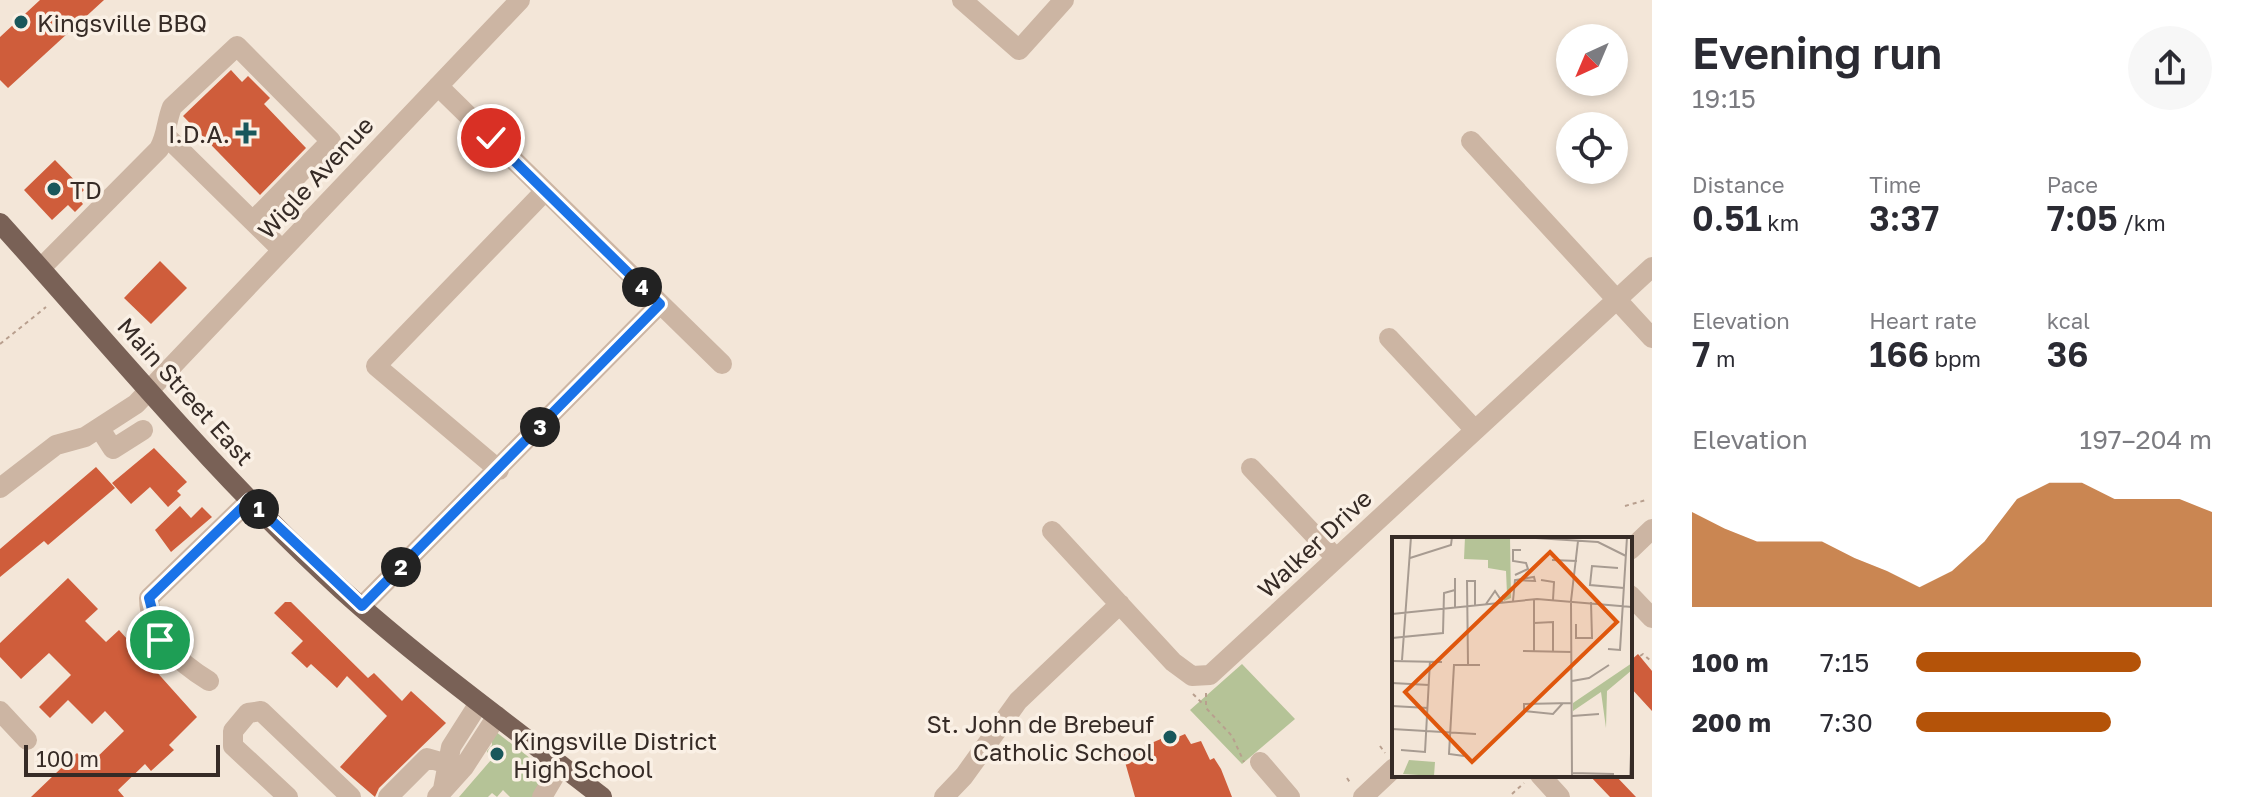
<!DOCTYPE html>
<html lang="en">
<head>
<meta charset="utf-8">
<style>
  :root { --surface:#fff; --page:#f7f7f7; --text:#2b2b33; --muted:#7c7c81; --accent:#b45309 }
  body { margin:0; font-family:"Golos Text",sans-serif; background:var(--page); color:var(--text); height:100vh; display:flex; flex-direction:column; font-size:30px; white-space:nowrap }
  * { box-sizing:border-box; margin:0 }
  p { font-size:26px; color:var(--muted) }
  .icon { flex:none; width:44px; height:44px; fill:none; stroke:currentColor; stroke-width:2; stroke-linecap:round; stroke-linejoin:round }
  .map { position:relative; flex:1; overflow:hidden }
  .panel { display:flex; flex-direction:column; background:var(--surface); width:600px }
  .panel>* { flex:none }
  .needle { width:52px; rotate:224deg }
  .fabs { position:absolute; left:1556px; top:24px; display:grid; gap:16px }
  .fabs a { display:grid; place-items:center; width:72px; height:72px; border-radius:50%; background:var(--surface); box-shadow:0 4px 12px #0003; font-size:40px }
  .scale { position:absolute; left:24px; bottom:20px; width:196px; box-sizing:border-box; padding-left:8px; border:4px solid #362b26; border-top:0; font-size:22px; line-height:28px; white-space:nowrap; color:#362b26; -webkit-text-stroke:6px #faf0e5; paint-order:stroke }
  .pin { position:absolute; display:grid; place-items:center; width:68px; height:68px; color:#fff; margin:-34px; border:4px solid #fff; border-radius:50%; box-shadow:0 2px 8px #0007 }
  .km { position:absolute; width:40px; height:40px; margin:-20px; border-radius:50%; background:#222; color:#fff; font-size:22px; line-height:40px; text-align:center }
  .round { display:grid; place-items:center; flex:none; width:84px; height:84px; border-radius:42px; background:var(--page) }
  .overview { display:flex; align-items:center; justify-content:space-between; height:136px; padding:0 40px }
  h1 { font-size:44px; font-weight:600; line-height:60px }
  .metrics { display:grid; grid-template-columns:repeat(3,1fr); gap:12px; height:136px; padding:8px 40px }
  .metrics div { display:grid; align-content:center }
  .metrics b { font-size:34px; font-weight:600 }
  .metrics small { font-size:22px; font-weight:400 }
  .metrics p { font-size:22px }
  .chart { height:224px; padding:16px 40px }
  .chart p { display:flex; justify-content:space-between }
  .chart svg { width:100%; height:144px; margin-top:8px; fill:var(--accent); opacity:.7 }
  ul { padding:0 40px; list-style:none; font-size:26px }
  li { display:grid; grid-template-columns:128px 96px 1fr; align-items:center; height:60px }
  li i { height:20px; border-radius:10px; background:var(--accent) }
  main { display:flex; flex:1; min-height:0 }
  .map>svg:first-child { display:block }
</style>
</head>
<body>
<main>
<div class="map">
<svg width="1652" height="797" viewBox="0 0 1652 797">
  <rect width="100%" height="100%" fill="#f3e6d8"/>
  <path fill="#b5c397" d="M1242,664L1295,719L1242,764L1190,710Z
    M491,728L548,772L536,797H510L503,790L497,797L492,793L488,797H459L491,760L487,751L492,745Z"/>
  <path fill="#cf5d3b" d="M40,0H104L8,88L0,80V37Z
    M231,70L242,82L248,76L270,98L264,104L306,148L260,195L183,116Z
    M55,160L84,190L77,197L83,204L75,212L68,205L52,220L24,190Z
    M160,261L187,288L151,324L124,298Z
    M154,448L187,482L177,491L181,495L168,507L150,487L131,504L112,483Z
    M96,467L115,488L48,545L44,541L0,577V549Z
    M180,506L191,518L202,507L212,517L171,552L155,530Z
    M68,578L98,609L85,621L106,642L119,630L197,717L169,745L174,750L151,771L145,764L118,790L124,797H31L77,753L89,765L124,731L105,711L92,724L68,700L50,718L39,707L71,675L49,653L21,679L0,657V643Z
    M285,602H291L368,678L374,673L402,701L411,691L446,723L379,788L375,797L340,767L387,716L347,676L337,688L311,664L307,668L291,653L303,641L274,613Z
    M1638,654L1652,671V711L1630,687V661Z
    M1175,733L1178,737L1185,734L1191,744L1201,741L1210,760L1214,758L1221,769L1232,797H1135L1123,755Z
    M1589,775H1615L1636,797H1610Z"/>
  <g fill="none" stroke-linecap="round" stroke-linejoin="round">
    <path stroke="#b89f8e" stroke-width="2" stroke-dasharray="4 4" stroke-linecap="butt" d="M0,344L46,307
      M1625,506L1646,500
      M1640,656L1643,654L1652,662
      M1206,693V708L1232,736L1244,762
      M1193,694L1203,704
      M1380,746L1385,753
      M1490,777L1492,775
      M1347,778L1351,784
      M1512,794L1524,783"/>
    <path stroke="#ccb5a3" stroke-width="20" d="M962,0L1019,50L1064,0
      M438,86L722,364
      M166,136L282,250
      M1471,141L1652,338
      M41,268L159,149C167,135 166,122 172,107L237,46L331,141L253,221
      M1389,338L1474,429
      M100,429L113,449L143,430
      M1251,468L1335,557
      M499,470L376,366L545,191
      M0,488L56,445L85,437L136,404L520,0
      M1052,531L1173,662L1192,676L1210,675L1652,267
      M1630,550L1652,529
      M1630,595L1652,618
      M362,606L660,304
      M209,681C178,662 150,637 149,598L250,500
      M0,711L27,740
      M1260,762L1290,797
      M1540,775L1560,797
      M443,789L451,747L479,703
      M288,797L233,746V731L248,713L261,711L351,797
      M388,797L427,758L448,764
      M437,797L464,767L497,716
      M542,797L561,765
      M944,797L964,776L1018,701L1120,604
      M1363,797L1394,768"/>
    <path stroke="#796156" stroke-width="20" d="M0,223C112,347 218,477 342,590C424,664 515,729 602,797"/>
  </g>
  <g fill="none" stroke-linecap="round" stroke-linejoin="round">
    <g stroke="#fff" stroke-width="16">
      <path id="route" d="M160,640L149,598L250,500L362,606L660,304L491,138"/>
    </g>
    <use href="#route" stroke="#1a73e8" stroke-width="10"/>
  </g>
  <g fill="#19575b" stroke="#faf0e5" stroke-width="3">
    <circle cx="21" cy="22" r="8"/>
    <path d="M242 121h8v8h8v8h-8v8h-8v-8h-8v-8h8z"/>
    <circle cx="54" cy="189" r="8"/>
    <circle cx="1170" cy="737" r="8"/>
    <circle cx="497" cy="754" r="8"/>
  </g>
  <g text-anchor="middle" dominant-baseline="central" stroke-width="7" stroke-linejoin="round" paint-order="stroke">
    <g font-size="24" fill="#362b26" stroke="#faf0e5" text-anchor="start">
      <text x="37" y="22">Kingsville BBQ</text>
      <text x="230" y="133" text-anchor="end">I.D.A.</text>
      <text x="70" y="189">TD</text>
      <text x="1154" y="723" text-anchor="end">St. John de Brebeuf<tspan x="1154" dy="28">Catholic School</tspan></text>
      <text x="513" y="740">Kingsville District<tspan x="513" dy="28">High School</tspan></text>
    </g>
    <g font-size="24" fill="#362b26" stroke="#faf0e5">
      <text transform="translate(315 177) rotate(-47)">Wigle Avenue</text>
      <text transform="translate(186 391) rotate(48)">Main Street East</text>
      <text transform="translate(1314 543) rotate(-43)">Walker Drive</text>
    </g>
  </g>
  <g transform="translate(1392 537)">
    <rect width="240" height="240" fill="#f3e6d8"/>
    <path d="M73,0H118L119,61L112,64L110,58L115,57L114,34L96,31V23L72,22Z" fill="#b5c397"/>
    <path d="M240,126V133L215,154L214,191L209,155L181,174V166ZM17,223L43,225L42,239L11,237Z" fill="#b5c397"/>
    <path fill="none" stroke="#a79b91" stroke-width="2" d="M130,0L206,5L234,19M18,21L59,8L60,0M160,23L185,24M226,31L200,29L198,48L232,51M123,38L136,32L134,26L121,24V13H129M63,41V71M149,43L162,45L161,63M121,64L123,43L142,40L143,44L123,43M94,67L103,54L111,66M0,77L145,62L240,70M142,86L161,85V115M184,87V101H200L199,65M0,101L51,96L52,56L63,53M216,112L228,113L235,0M131,114L180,115M142,114V63M10,123L19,0M0,124L50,125M76,127L75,44H83V69M180,144L197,141L217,128M0,146L37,148M171,166L161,177L132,174V167L180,166M0,169L36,171M180,179L207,177M0,192L84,197M9,213L33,215L38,124M72,219L57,217L62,128H88M180,236L222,237M180,240L179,64L186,4M238,240L240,193"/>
    <path fill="#df570d" fill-opacity="0.15" stroke="#df570d" stroke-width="4" d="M158,15L225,85L80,225L13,155Z"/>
    <rect width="240" height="240" fill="none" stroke="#362b26" stroke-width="4"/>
  </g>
</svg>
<div class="fabs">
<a><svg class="needle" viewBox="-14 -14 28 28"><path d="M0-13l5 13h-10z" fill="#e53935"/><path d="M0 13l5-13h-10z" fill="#7c7c81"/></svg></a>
<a><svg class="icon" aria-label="locate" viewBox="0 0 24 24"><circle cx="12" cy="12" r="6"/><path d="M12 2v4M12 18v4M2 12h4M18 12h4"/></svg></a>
</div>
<div class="scale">100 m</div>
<div class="pin" style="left:160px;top:640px;background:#1e9e55"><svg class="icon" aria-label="arrive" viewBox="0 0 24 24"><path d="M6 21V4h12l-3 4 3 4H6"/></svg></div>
<div class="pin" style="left:491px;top:138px;background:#d93025"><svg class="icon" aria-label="check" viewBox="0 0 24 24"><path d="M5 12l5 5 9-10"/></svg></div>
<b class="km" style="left:259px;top:509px">1</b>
<b class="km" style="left:401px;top:567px">2</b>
<b class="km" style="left:540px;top:427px">3</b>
<b class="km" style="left:642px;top:287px">4</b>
</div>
<section class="panel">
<div class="overview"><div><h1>Evening run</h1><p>19:15</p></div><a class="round"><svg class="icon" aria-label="share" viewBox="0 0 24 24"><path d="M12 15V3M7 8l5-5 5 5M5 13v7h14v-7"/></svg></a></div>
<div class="metrics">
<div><p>Distance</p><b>0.51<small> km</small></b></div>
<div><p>Time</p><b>3:37</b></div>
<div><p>Pace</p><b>7:05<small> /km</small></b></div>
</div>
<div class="metrics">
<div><p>Elevation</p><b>7<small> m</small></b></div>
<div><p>Heart rate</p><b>166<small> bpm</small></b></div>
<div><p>kcal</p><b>36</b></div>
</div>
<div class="chart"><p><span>Elevation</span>197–204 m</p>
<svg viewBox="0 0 160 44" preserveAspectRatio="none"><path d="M0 44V15L10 20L20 24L30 24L40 24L50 29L60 33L70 38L80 33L90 24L100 11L110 6L120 6L130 11L140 11L150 11L160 15V44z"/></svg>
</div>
<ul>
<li><b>100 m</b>7:15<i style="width:76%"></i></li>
<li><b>200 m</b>7:30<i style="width:66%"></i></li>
</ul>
</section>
</main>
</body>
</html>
